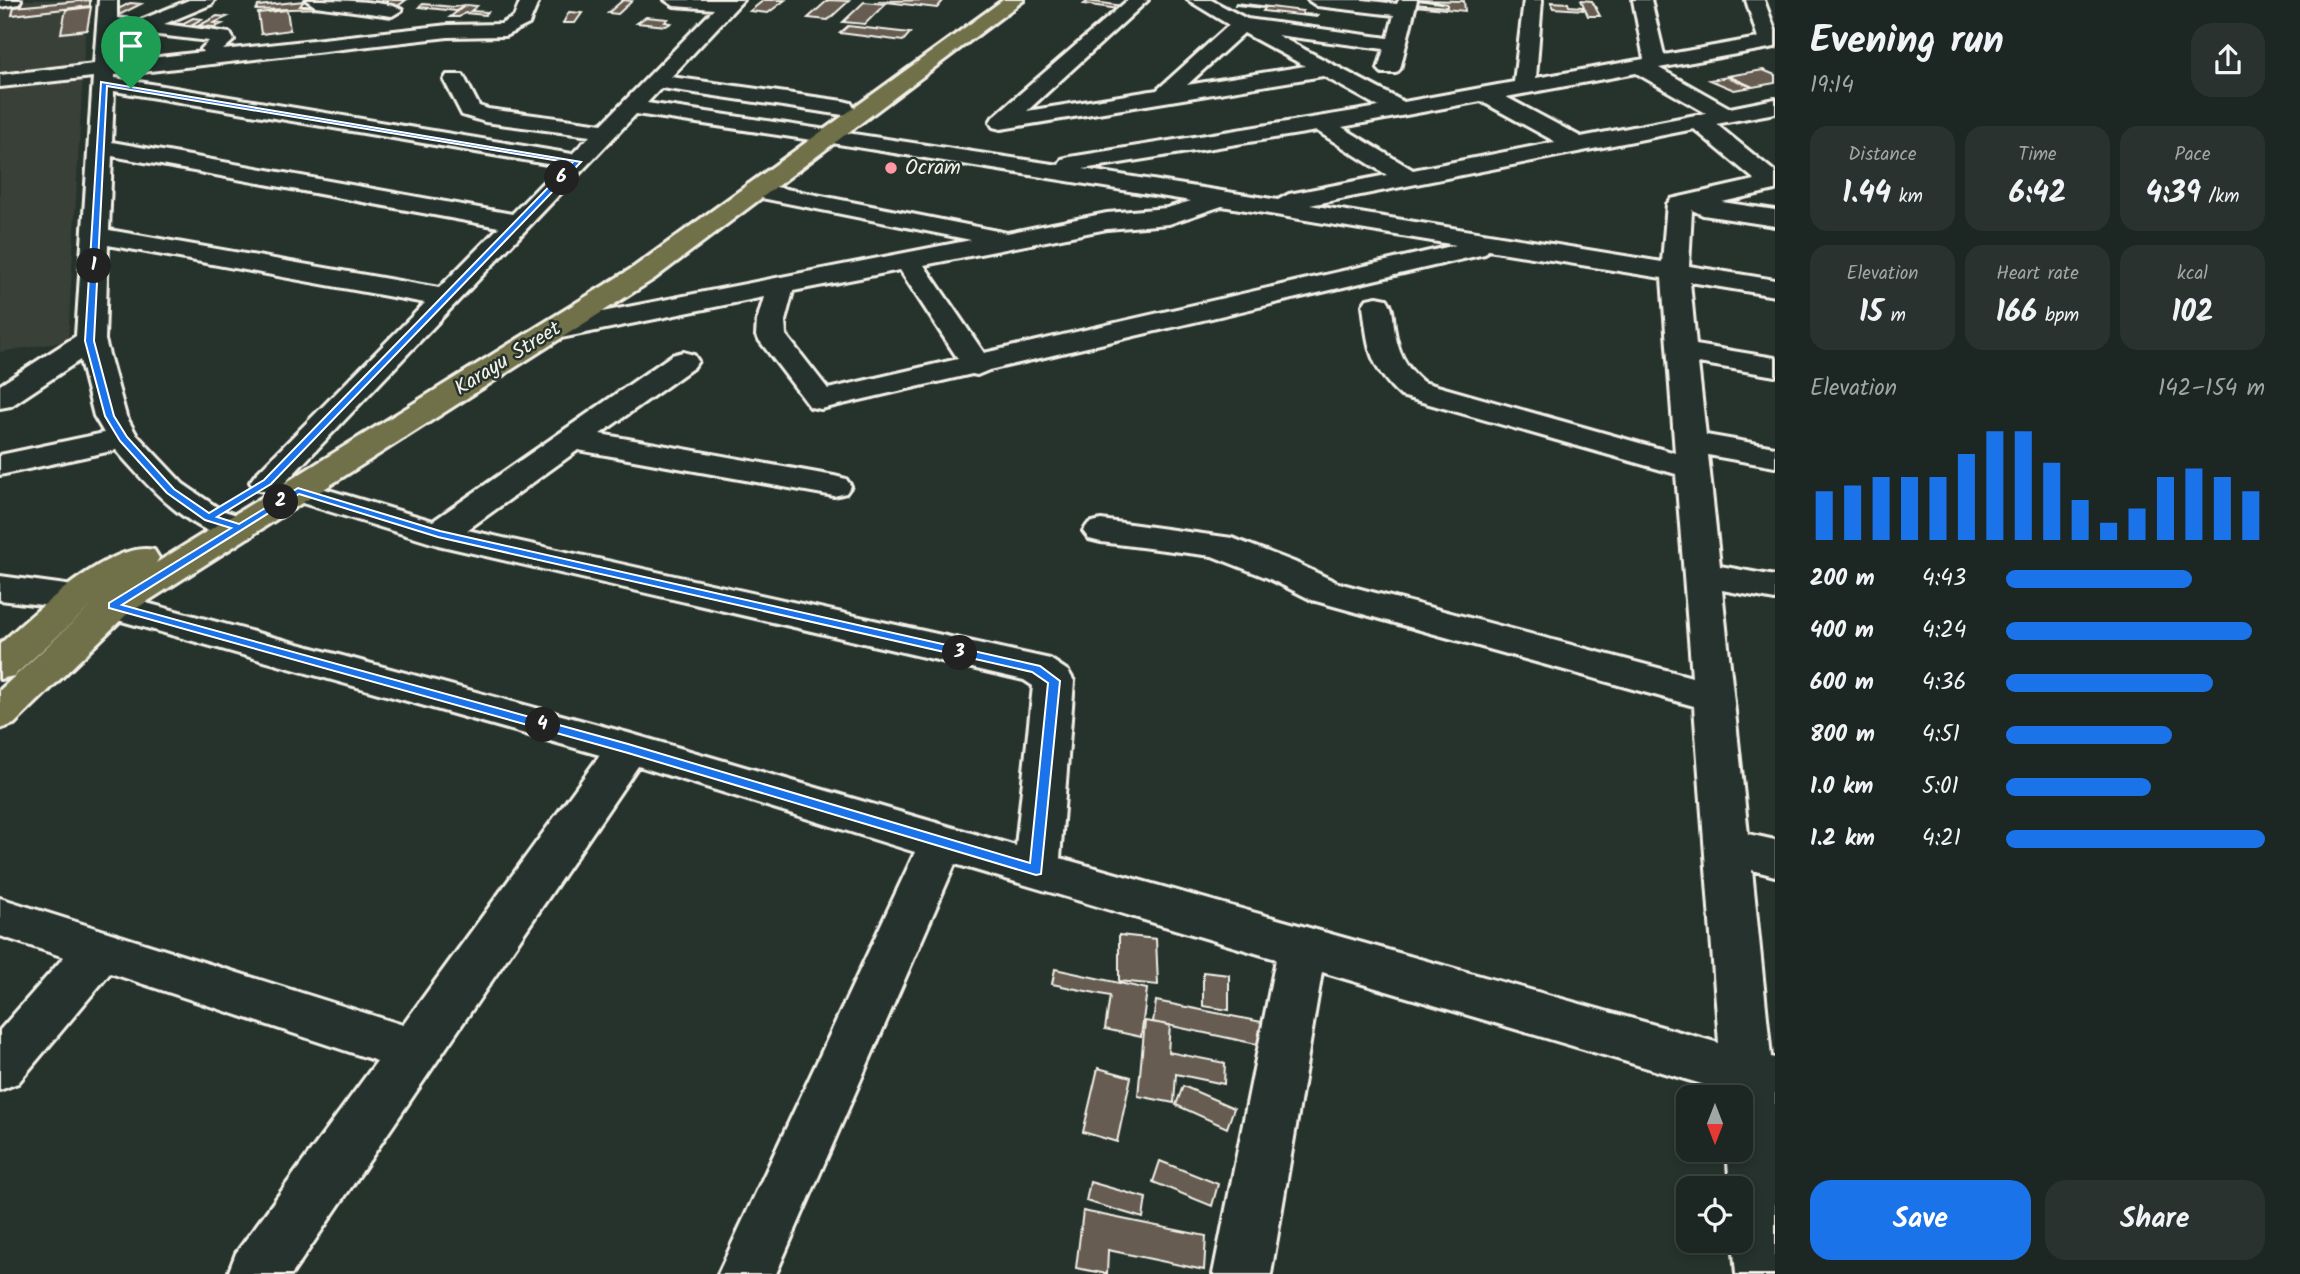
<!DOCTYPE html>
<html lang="en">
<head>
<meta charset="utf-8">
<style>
  :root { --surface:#1c2622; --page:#29322f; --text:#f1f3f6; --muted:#a0a5a5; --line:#3a4340; --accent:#1a73e8 }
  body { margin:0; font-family:Kalam,sans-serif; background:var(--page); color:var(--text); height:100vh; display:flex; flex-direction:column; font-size:26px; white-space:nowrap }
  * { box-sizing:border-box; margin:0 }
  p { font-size:23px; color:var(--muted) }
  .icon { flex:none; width:38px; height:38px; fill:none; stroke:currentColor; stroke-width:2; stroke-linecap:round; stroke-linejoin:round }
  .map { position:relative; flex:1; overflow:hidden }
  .side { display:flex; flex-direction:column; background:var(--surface); width:525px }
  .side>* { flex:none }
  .needle { width:46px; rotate:180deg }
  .buttons { position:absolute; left:1676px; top:1085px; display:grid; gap:14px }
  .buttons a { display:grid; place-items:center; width:77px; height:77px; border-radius:14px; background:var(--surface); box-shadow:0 4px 10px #0003,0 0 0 2px var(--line); font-size:35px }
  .pin { position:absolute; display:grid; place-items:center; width:60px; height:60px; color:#fff; margin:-72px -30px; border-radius:50% 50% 50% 0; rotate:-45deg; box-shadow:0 0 7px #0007 }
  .pin .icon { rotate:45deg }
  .km { position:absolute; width:35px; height:35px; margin:-18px; border-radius:50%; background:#222; color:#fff; font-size:19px; line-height:35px; text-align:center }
  .round { display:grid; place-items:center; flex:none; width:74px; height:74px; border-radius:21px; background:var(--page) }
  .headline { display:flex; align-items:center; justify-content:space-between; height:119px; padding:0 35px }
  h1 { font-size:38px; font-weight:700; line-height:52px }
  .metrics { display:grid; grid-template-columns:repeat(3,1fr); gap:10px; height:119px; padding:7px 35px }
  .metrics div { display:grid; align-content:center; border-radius:18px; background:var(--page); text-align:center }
  .metrics b { font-size:30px; font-weight:700 }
  .metrics small { font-size:19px; font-weight:400 }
  .metrics p { font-size:19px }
  .chart { height:196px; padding:14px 35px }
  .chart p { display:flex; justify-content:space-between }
  .chart svg { width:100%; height:126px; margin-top:7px; stroke:var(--accent); stroke-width:6 }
  .primary-button { display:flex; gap:14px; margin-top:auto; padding:14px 35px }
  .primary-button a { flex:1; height:80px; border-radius:21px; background:var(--accent); color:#fff; font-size:28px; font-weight:700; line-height:80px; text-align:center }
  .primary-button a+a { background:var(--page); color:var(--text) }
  ul { padding:0 35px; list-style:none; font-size:23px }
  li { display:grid; grid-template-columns:112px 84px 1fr; align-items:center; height:52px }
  li i { height:18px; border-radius:9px; background:var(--accent) }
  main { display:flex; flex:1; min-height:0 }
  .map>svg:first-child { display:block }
</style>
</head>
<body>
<main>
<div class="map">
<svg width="1775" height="1274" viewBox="0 0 1775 1274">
  <rect width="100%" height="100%" fill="#26332d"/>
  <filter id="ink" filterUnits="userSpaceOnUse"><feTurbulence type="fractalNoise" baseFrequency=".0143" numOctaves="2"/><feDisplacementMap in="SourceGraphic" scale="14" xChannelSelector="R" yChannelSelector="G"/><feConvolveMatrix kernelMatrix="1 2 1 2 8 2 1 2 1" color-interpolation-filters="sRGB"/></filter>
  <g filter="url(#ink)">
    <path fill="#393f38" d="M0,0H87L68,341L0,352Z"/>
    <path fill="#665c51" stroke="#f4f1e8" stroke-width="2" d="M90,0V6L12,15L14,7Z
      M383,0H406L398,6L359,5L364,2L380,3Z
      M623,0L632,1L618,14L608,13Z
      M764,0H785L768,13L750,11Z
      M828,0L849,1L828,20L808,18Z
      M933,0L943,1L937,8L878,1Z
      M1417,0L1464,1L1465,11L1414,6L1415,4L1447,7V4Z
      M1581,0L1592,1L1600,16H1588Z
      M304,1L300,6H326L324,8L256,10L258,6Z
      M1088,1L1122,6L1118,9L1084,4Z
      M864,2L885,4L865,24L843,22Z
      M1551,2L1568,3L1569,6L1582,7L1583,10L1553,8Z
      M130,3L141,4L121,14L110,13Z
      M1236,3L1303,11L1302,14L1318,15L1317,17L1263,11L1265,8L1235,5Z
      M423,4L453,7L465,5L456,11L419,7Z
      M466,5L477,6L471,11L488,12L485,15L465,13L459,17H450Z
      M91,7L87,30L61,33L66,10Z
      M287,10L290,30L261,34L258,13Z
      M569,12L582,13L575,23H563Z
      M217,16L227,17L214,23L222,24L215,27L198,26Z
      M646,17L668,19L665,22L671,23L666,26L637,23Z
      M193,18L202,19L182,30L161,28L171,23L182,24Z
      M848,26L910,33L903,41L840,33Z
      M1763,70L1775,75V83L1753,87L1728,76Z
      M1728,77L1752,87L1734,90L1710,80Z
      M1119,935L1156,939L1158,985L1119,981Z
      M1055,969L1147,989L1141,1037L1105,1029L1110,996L1052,984Z
      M1203,972L1229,975V1010L1203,1006Z
      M1156,1001L1267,1023L1266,1046L1153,1022Z
      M1145,1021L1170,1025L1168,1052L1225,1063L1224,1084L1176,1074L1174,1103L1138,1096Z
      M1098,1068L1131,1077L1117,1142L1083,1132Z
      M1183,1086L1234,1108L1227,1128L1176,1105Z
      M1160,1161L1218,1184L1212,1206L1153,1182Z
      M1090,1182L1146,1198L1143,1218L1086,1201Z
      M1083,1211L1206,1236L1204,1270L1108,1250L1107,1274L1076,1268Z"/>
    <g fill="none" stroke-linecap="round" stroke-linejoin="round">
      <g stroke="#f4f1e8" stroke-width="6">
        <path id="minor" d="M0,0H21L19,4L0,7Z
          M99,0H117V18L138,21L189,0H214L212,4L164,24L230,33L234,40L223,50L448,25L501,24L514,17L521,0H539L529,24L505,36L448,37L115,75V78L572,154L590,136L485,122L462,115L444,80L447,75H463L479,106L488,109L602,124L714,9L674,6L665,0H743L671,77L843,101L851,103L854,108L851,113L843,115L661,88L647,103L1059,165L1062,159L1070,157L1379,107L1323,76L1001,129L993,127L990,122L993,117L1128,0H1148L1027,111L1157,90L1229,25L1188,0H1211L1247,19L1388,38L1394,15L1317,6L1308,0H1363L1397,4L1399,0H1417L1400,69L1396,73H1382L1378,69L1384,49L1277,35L1404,102L1514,82L1524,0H1542L1536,78L1644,59L1633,0H1651L1664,55L1758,38L1746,0H1764L1775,30V47L1659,68L1730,108L1775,99V113L1716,124L1775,172V190L1722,202L1775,210V226L1703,215L1692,210L1689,266L1775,280V296L1690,282L1696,345L1775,358V376L1698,363L1706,435L1775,447V467L1708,455L1720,566L1775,576V600L1722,590L1748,834L1775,840V876L1752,870L1771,1057L1775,1058V1274H1736L1733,1241H1741V1188H1730L1727,1150H1741V1097H1723L1722,1090L1322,972L1271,1274H1213L1276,959L955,864L776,1274H718L915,852L638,766L292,1274H228L236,1253L377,1061L110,973L18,1083L0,1090V1030L64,957L0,936V898L403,1025L600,755L100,615L94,606L100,597L113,594L628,733L1016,846L1033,686L1024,680L438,545L286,498L281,491L286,484L298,481L433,521L672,355L683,352L694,355L698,361L694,367L600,434L834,476L846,479L851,486L846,493L834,496L578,450L467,530L1050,659L1068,671L1074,681L1060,858L1719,1043L1694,706L1312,600L1268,578L1212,556L1101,542L1089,539L1083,531L1089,523L1101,520L1232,538L1294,562L1338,583L1692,677L1676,474L1401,396C1369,367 1368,346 1363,305L1367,299L1377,297L1387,299C1393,307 1393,317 1394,327C1398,352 1404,366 1423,382L1675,453L1662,278L1488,250L1485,254L1476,256L989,370L977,375L972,374L821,409L810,407L756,336L757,321L764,297L551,340L541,337L536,331L541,325L551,322L971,240L747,195L744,190L747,185L756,183L1007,233L1107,213L1167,208L1191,201L832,143L636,114L279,489L267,492L255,489L250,482L255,475L425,303L108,245L105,340L126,416L136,434L183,484L221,510L252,520L258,528L252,536C201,549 146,484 116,450L0,475V455L104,433L94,416L80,360L11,406L0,408V385L76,336L93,77L0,87V75L94,64ZM116,30L209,41L201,49L203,52L115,62ZM1244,33L1305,66L1187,85ZM1636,73L1706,113L1581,137L1506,97ZM114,91L559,166L512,214L112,142ZM1481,101L1556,142L1413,170L1342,127ZM1694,129L1755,180L1671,199L1667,204L1662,262L1310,205ZM1317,131L1387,175L1289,194L1278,200L1083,169ZM112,156L499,227L439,288L109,230ZM1222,206L1456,245L984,353L924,265L1107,229L1169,224ZM900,270L958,359L828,389L786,335L785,321L793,291Z
          M306,0C326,0 389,0 402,10L392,16L315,6Z
          M0,576L88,588L94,597L88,606L75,609L0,600Z"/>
      </g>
      <g stroke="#f4f1e8" stroke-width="6">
        <path id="major" d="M1003,0H1024L654,279L126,615L14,724L0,729V690L96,601L14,676L0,679V644C31,616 111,539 154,550L159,558L156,563L634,267Z"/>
      </g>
      <use href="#minor" fill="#26332d" fill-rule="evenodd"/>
      <use href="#major" fill="#6f704a" fill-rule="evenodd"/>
    </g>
  </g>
  <path fill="#1a73e8" stroke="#fff" stroke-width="2" fill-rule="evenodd" d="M101,82L581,162L271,484L217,517L239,524L298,488L440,531L1040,666L1060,681L1041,874L1036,875L628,753L109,608V603L231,528L205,520L167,493L120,441L105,416L85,341ZM107,86L131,90L572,163L264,480L209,513L174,489L127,437L114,416L94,341ZM299,494L438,537L1032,672L1048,683L1030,863L628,744L122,605Z"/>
  <circle fill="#ff9aa2" stroke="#26332d" stroke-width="2.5" cx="891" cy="168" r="7"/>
  <g text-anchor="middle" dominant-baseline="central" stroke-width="5" stroke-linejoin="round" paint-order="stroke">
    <g font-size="21" fill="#f4f1e8" stroke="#26332d" text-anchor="start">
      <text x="905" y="168">Ocram</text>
    </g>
    <g font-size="21" fill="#f4f1e8" stroke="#26332d">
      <text transform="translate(508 359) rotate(-32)">Karayu Street</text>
    </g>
  </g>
</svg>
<div class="buttons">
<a><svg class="needle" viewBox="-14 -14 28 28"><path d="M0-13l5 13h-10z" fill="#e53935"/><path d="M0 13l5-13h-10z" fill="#a0a5a5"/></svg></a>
<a><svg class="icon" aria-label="locate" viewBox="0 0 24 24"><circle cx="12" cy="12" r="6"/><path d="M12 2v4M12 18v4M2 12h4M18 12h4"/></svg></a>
</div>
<div class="pin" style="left:131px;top:88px;background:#1e9e55"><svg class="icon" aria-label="arrive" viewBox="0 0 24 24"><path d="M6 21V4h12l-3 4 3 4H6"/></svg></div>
<b class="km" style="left:94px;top:266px">1</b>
<b class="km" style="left:281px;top:502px">2</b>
<b class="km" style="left:960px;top:653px">3</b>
<b class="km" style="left:543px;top:725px">4</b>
<b class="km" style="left:562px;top:178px">6</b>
</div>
<section class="side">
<div class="headline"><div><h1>Evening run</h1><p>19:14</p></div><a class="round"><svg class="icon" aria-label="share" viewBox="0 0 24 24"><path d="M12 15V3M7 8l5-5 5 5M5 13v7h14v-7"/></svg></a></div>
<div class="metrics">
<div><p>Distance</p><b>1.44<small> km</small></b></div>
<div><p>Time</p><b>6:42</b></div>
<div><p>Pace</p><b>4:39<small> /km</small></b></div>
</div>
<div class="metrics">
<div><p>Elevation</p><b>15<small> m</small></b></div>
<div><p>Heart rate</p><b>166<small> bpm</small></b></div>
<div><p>kcal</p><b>102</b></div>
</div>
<div class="chart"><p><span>Elevation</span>142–154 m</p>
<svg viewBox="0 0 160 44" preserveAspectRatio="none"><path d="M5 44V27M15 44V25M25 44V22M35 44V22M45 44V22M55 44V14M65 44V6M75 44V6M85 44V17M95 44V30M105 44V38M115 44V33M125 44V22M135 44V19M145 44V22M155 44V27"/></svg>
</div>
<ul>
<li><b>200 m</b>4:43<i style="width:72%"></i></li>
<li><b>400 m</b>4:24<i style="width:95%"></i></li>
<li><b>600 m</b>4:36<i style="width:80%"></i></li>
<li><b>800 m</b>4:51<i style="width:64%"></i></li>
<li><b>1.0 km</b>5:01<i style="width:56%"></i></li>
<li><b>1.2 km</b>4:21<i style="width:100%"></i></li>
</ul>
<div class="primary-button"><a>Save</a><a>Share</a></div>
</section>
</main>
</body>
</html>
